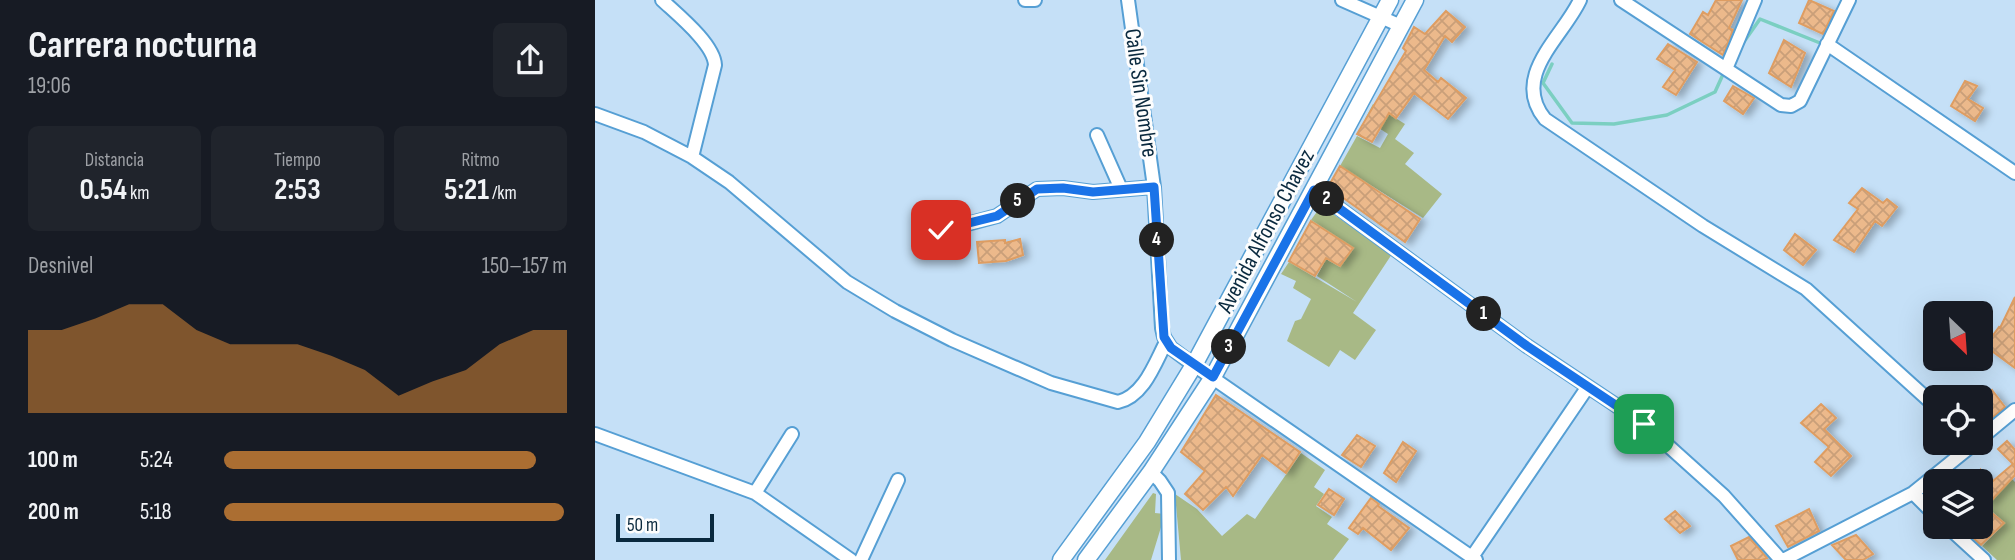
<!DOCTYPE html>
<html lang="es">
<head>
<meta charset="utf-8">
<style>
  :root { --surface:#171b24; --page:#20242c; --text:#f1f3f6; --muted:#9ea1a6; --accent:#ab6e32 }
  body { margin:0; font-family:"Sofia Sans Condensed",sans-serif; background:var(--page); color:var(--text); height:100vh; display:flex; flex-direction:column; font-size:26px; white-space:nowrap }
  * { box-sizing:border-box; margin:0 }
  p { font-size:23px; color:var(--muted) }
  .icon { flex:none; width:38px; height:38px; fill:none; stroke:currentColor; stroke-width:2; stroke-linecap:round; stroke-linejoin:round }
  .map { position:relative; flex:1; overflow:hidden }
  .drawer { display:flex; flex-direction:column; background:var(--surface); width:595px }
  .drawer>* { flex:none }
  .needle { width:46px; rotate:155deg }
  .controls { position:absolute; left:1328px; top:301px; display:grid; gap:14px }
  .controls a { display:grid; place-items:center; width:70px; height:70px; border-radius:10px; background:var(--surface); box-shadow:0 7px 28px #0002; font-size:35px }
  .scale { position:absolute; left:21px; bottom:18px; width:98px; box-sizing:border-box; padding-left:7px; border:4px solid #0a293e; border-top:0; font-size:19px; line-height:24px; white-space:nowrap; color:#0a293e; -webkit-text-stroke:5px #fdfdfd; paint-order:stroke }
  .pin { position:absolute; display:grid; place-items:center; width:60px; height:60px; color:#fff; margin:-30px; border-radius:14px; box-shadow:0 4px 10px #0006 }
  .km { position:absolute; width:35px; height:35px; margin:-18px; border-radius:50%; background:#222; color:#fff; font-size:19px; line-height:35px; text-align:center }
  .round { display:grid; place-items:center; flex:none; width:74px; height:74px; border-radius:10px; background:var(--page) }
  .overview { display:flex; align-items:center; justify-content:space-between; height:119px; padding:0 28px }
  h1 { font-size:38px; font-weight:700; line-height:52px }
  .metrics { display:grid; grid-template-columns:repeat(3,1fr); gap:10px; height:119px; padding:7px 28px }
  .metrics div { display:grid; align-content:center; border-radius:10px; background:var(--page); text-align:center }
  .metrics b { font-size:30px; font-weight:700 }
  .metrics small { font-size:19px; font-weight:400 }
  .metrics p { font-size:19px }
  .chart { height:196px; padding:14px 28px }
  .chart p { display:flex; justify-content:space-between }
  .chart svg { width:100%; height:126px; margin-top:7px; fill:var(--accent); opacity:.7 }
  ul { padding:0 28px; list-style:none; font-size:23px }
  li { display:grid; grid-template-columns:112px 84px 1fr; align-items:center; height:52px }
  li i { height:18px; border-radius:9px; background:var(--accent) }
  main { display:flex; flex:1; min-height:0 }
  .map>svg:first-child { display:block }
</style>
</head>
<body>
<main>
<section class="drawer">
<div class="overview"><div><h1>Carrera nocturna</h1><p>19:06</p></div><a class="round"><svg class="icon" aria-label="share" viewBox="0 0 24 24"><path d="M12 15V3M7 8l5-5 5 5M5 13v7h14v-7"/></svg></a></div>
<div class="metrics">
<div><p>Distancia</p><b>0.54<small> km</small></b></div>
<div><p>Tiempo</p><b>2:53</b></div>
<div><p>Ritmo</p><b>5:21<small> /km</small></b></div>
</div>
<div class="chart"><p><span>Desnivel</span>150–157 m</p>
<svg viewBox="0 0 160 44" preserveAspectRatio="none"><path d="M0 44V15L10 15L20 11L30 6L40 6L50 15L60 20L70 20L80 20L90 24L100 29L110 38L120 33L130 29L140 20L150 15L160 15V44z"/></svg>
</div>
<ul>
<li><b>100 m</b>5:24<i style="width:91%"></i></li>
<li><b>200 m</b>5:18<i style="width:99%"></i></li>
</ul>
</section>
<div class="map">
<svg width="1420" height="560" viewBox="0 0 1420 560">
  <defs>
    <pattern id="building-cross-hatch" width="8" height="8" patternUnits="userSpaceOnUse" patternTransform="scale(1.75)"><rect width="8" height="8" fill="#ecb98b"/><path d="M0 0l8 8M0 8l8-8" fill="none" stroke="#c99f79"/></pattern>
    <filter id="shadow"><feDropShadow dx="5.5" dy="3" stdDeviation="3.5" flood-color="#0004"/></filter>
  </defs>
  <rect width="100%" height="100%" fill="#c5e0f7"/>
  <path fill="#a8b986" d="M778,104L810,124L800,139L819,153L810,164L847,194L828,218L745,166L762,136L785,148L793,134L770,119Z
    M726,206L797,254L758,313L781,330L760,360L745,350L734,367L692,341L700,321L706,319L716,299L698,288L701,281L686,274L694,262L762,302L722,276L731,259L745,267L759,248L716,220Z
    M706,453L730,470L719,487L729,494L721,506L737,517L732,524L754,539L738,560H586L580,494L602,509L627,536L652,514L660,519Z
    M1417,479L1420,482V560H1402L1387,546L1410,523L1392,507L1386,513V502L1391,506Z
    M558,493L561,494L560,513L570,514L556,560H510Z"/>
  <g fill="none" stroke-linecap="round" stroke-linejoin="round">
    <path stroke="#7bcfc1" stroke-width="3.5" d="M1146,46L1165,19L1225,43L1228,42
      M957,64L948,83L977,123L1019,124L1072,115L1120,92L1130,70"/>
  </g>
  <path fill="url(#building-cross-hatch)" stroke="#de9d62" stroke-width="2" filter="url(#shadow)" d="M1121,0H1147L1134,28L1138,30L1128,55L1095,34L1108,12L1113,15Z
    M1214,0L1239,11L1228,34L1204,23Z
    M851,11L870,27L857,42L850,36L829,70L843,82L846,78L871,98L853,119L819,93L801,118L794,113L777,142L762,134L811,51L808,48L819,27L830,34Z
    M1189,40L1210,53L1196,87L1174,73Z
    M1073,44L1102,62L1081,95L1068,87L1080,70L1062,59Z
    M1370,81L1382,86L1373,99L1388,108L1380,121L1356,106Z
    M1138,86L1159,98L1148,114L1129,101Z
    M745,166L825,219L810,242L733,187Z
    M1267,188L1288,203L1292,199L1302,207L1287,226L1280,221L1259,252L1239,240L1263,209L1254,203Z
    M716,221L758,248L745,266L731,258L720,276L694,261Z
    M1200,234L1221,250L1208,265L1189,250Z
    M425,239L428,255L411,261L384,263L382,242L410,240V243Z
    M1420,297V368L1390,346L1404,327L1405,328Z
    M1397,390L1410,407L1386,427V398Z
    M621,395L705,452L691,473L667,455L638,496L631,487L608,510L590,494L610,471L586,452Z
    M1226,404L1241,418L1229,429L1256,456L1236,476L1220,462L1234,447L1206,423Z
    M762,435L780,446L766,467L747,455Z
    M1412,441L1420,450V475L1394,503L1386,496V470L1398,481L1418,464L1403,449Z
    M808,442L821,451L801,482L789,473Z
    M734,489L749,499L739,515L723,505Z
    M776,498L784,504L783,506L814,528L796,550L768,528L763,534L754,528Z
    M1391,508L1409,523L1386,545L1370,531L1374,527H1386V514Z
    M1214,509L1224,531L1193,547L1181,526Z
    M1080,511L1095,526L1085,533L1070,519Z
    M1261,535L1278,554L1268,560H1251L1237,545Z
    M1154,537L1172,558L1167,560H1143L1136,546Z"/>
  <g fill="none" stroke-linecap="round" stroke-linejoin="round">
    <g stroke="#569fd4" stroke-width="16">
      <path id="minor" d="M67,0C83,15 119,44 120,65L97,157
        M430,0H440
        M533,0L559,187L567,328L569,337L576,348L599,365L881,560
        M747,0L806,26
        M985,0C968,37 915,76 950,119L1108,226L1211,289L1340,406
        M1026,0L1186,105L1196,106L1205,101L1254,0
        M1232,44L1420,173
        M1131,69L1160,0
        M0,114L49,132L97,157L134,182L252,282L300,311L357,340L456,383L523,402C549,396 560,363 571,342
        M502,135L526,189
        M719,190L932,346L1049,424L1129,496L1186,560
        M346,231L402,216L442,189L468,188L498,192L559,187
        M0,434L160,493L256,560
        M1386,438L1420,410
        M556,472L565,481L573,493L574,560
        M160,493L197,434
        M1318,493L1340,515
        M1353,527L1389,560
        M877,557L992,388
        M266,560L303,480
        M1188,560L1318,493L1380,443"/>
    </g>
    <g stroke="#569fd4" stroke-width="19">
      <path id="major" d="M466,560L552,442L599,365L795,0
        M491,560L556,472L618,377L820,0"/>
    </g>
    <use href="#minor" stroke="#fff" stroke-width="12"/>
    <use href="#major" stroke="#fff" stroke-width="16"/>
  </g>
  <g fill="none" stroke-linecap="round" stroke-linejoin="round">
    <g stroke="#fff" stroke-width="14">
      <path id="route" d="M346,230L402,216L442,189L468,188L498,192L559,187L569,337L576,348L618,377L719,190L932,346L1049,424"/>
    </g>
    <use href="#route" stroke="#1a73e8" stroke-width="9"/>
  </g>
  <g text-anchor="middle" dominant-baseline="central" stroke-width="6" stroke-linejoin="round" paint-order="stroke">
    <g font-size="23" fill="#0a293e" stroke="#fdfdfd">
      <text transform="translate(546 93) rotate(82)">Calle Sin Nombre</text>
      <text transform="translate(671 231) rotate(-62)">Avenida Alfonso Chavez</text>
    </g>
  </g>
</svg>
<div class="controls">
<a><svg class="needle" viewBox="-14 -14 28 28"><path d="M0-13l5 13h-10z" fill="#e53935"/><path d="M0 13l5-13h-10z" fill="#9ea1a6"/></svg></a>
<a><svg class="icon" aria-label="locate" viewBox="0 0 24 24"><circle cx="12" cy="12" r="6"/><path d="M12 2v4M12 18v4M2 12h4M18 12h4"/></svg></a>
<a><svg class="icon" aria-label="layers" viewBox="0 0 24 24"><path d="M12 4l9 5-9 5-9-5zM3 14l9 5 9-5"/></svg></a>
</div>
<div class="scale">50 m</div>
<div class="pin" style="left:1049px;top:424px;background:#1e9e55"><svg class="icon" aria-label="arrive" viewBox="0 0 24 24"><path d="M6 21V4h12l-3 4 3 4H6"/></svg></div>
<div class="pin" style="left:346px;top:230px;background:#d93025"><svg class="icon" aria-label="check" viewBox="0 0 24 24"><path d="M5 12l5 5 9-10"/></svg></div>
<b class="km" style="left:889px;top:314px">1</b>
<b class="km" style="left:732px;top:199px">2</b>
<b class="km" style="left:634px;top:347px">3</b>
<b class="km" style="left:562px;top:240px">4</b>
<b class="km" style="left:423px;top:201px">5</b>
</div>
</main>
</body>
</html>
